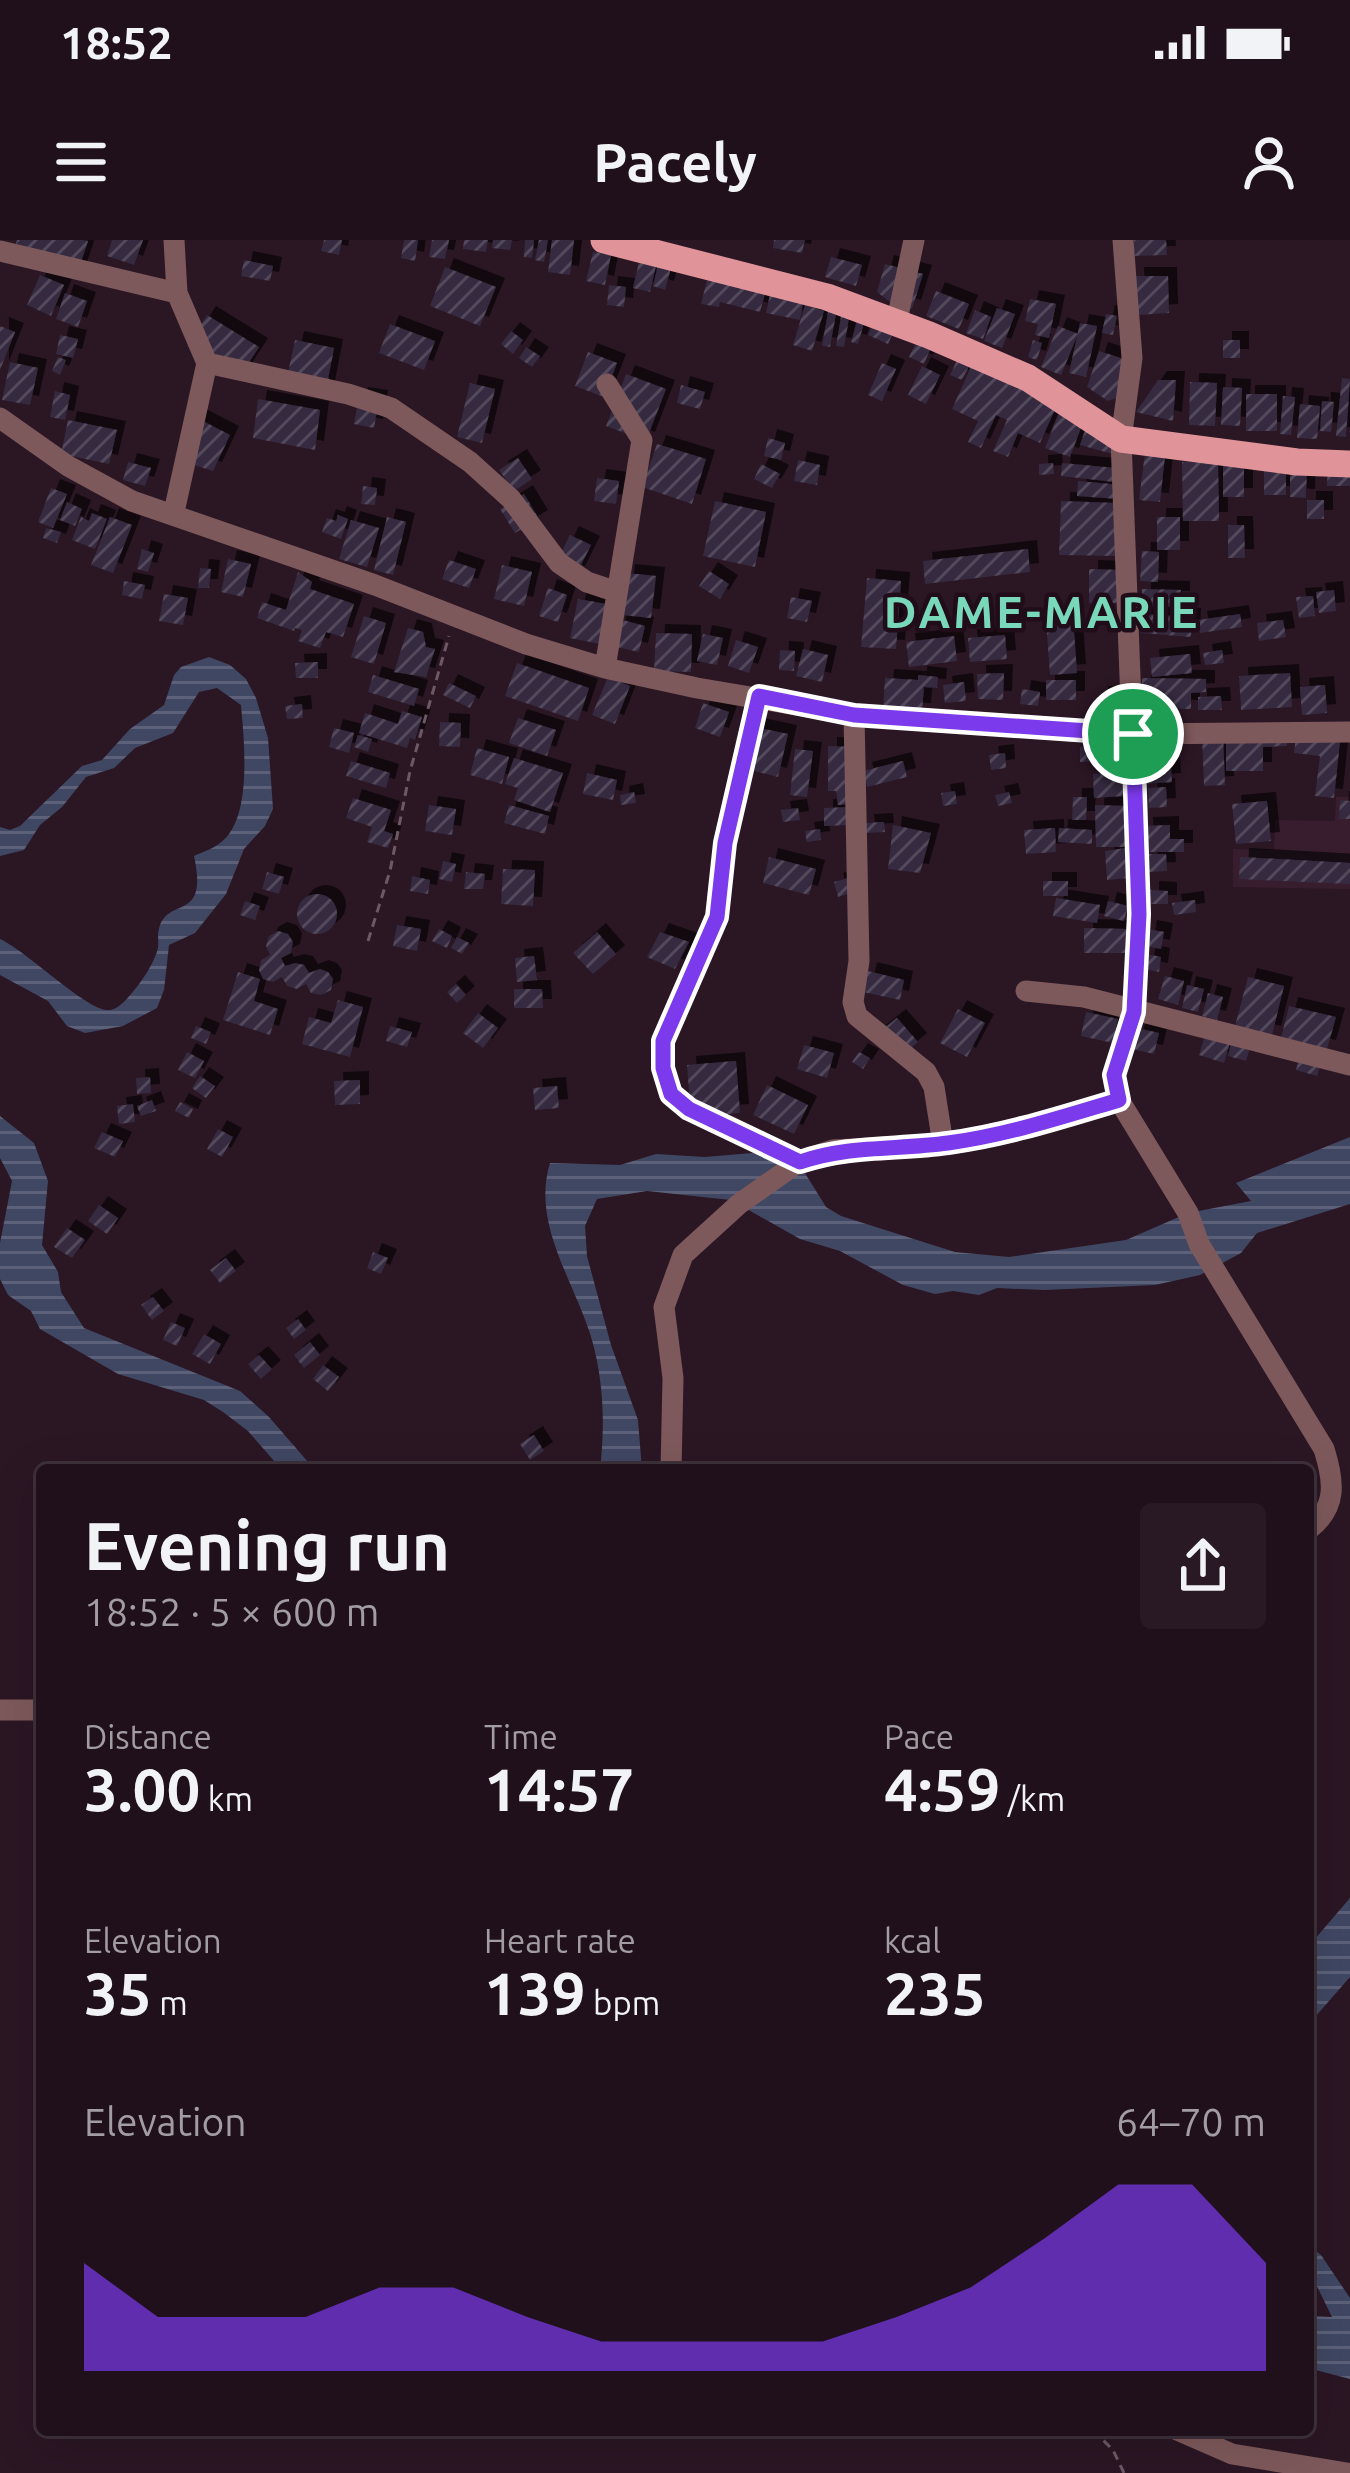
<!DOCTYPE html>
<html lang="en">
<head>
<meta charset="utf-8">
<style>
  :root { --surface:#20101b; --page:#281924; --text:#f1f3f6; --muted:#a29da3; --line:#3d303a; --accent:#7c3aed }
  body { margin:0; font-family:Ubuntu,sans-serif; background:var(--page); color:var(--text); height:100vh; display:flex; flex-direction:column; font-size:45px; white-space:nowrap }
  * { box-sizing:border-box; margin:0 }
  p { font-size:39px; color:var(--muted) }
  .icon { flex:none; width:66px; height:66px; fill:none; stroke:currentColor; stroke-width:2; stroke-linecap:round; stroke-linejoin:round }
  .map { position:relative; flex:1; overflow:hidden }
  .panel { position:absolute; left:36px; top:1224px; width:1278px; height:972px; display:flex; flex-direction:column; background:var(--surface); border-radius:12px; box-shadow:0 12px 48px #0002,0 0 0 3px var(--line) }
  .panel>* { flex:none }
  .pin { position:absolute; display:grid; place-items:center; width:102px; height:102px; color:#fff; margin:-51px; border:6px solid #fff; border-radius:50%; box-shadow:0 3px 12px #0007 }
  .round { display:grid; place-items:center; flex:none; width:126px; height:126px; border-radius:12px; background:var(--page) }
  .headline { display:flex; align-items:center; justify-content:space-between; height:204px; padding:0 48px }
  h1 { font-size:66px; font-weight:700; line-height:90px }
  .figures { display:grid; grid-template-columns:repeat(3,1fr); gap:18px; height:204px; padding:12px 48px }
  .figures div { display:grid; align-content:center }
  .figures b { font-size:60px; font-weight:700 }
  .figures small { font-size:33px; font-weight:400 }
  .figures p { font-size:33px }
  .chart { height:336px; padding:24px 48px }
  .chart p { display:flex; justify-content:space-between }
  .chart svg { width:100%; height:216px; margin-top:12px; fill:var(--accent); opacity:.7 }
  .status { display:flex; justify-content:space-between; align-items:center; height:84px; padding:0 60px; background:var(--surface); direction:ltr }
  .status svg { height:33px; fill:currentColor }
  header { display:flex; justify-content:space-between; align-items:center; height:156px; padding:0 48px; background:var(--surface); font-size:54px; font-weight:700 }
  .map>svg:first-child { display:block }
</style>
</head>
<body>
<div class="status"><b>18:52</b><svg viewBox="0 0 49 12"><path d="M0 12V9h3v3zM5 12V6h3v6zM10 12V3h3v9zM15 12V0h3v12zM26 1h20v11H26zM47 4h2v5h-2z"/></svg></div>
<header><svg class="icon" aria-label="menu" viewBox="0 0 24 24"><path d="M4 6h16M4 12h16M4 18h16"/></svg>Pacely<svg class="icon" aria-label="person" viewBox="0 0 24 24"><circle cx="12" cy="8" r="4"/><path d="M4 21q1-7 8-7t8 7"/></svg></header>
<div class="map">
<svg width="1350" height="2233" viewBox="0 0 1350 2233">
  <defs>
    <pattern id="water-rules" width="6" height="5" patternUnits="userSpaceOnUse" patternTransform="scale(3)"><rect width="6" height="5" fill="#404763"/><path d="M0 2.5h6" fill="none" stroke="#5c6179"/></pattern>
    <pattern id="building-hatch" width="6" height="6" patternUnits="userSpaceOnUse" patternTransform="scale(3)"><rect width="6" height="6" fill="#352a3f"/><path d="M-1 1l2-2M0 6l6-6M5 7l2-2" fill="none" stroke="#53495b"/></pattern>
    <filter id="shadow"><feDropShadow dx="9" dy="-9" stdDeviation="0" flood-color="#0009"/></filter>
  </defs>
  <rect width="100%" height="100%" fill="#2b1624"/>
  <path fill="#381d2f" d="M1336,557H1350V649L1233,647V609L1274,610L1275,580L1335,581Z"/>
  <path fill="url(#water-rules)" d="M209,417L230,425L246,439L256,458L268,498L273,569L265,586L244,609L226,654L195,693L169,705L164,750L157,768L123,786L85,793L67,786L48,761L0,735V699C28,712 85,769 107,770C119,771 129,756 136,748C144,738 155,721 158,708C159,702 157,695 159,689C167,655 209,684 194,616C202,612 213,609 220,603C253,580 244,500 241,465L217,448L199,452L173,493L135,508L114,528L86,537L62,567L40,585L24,610L0,616V587L10,590L20,586L82,526L102,520L130,489L164,465L174,435L181,427Z
    M0,876L34,903L48,941L42,1005L58,1032L61,1052L84,1088L240,1151L269,1177L315,1230H282L248,1191L223,1172L204,1160L118,1134L40,1089L31,1071L8,1055L0,1039V1003L12,941L0,918Z
    M1350,897V964L1257,993L1241,1013L1200,1035L1155,1045L1045,1050L997,1048L979,1055L953,1051L935,1054L903,1045L840,1011L800,999L731,960L647,951L597,959L585,986L587,1016L611,1105L638,1180L642,1230H600C605,1186 604,1143 592,1100C575,1042 531,984 550,923L620,925L656,914L705,917L777,911L795,917L826,967L841,976L955,1012L1009,1017L1126,1000L1188,973L1251,961L1236,943Z
    M1350,1658V1737L1308,1785V1707Z
    M1308,2005L1321,2015L1350,2058V2139L1308,2128V2076L1332,2077L1310,2032Z"/>
  <path fill="url(#building-hatch)" filter="url(#shadow)" d="M17,0H83L88,1L76,37L11,18Z
    M112,0H143L134,25L107,16Z
    M324,0H342L339,15L321,11Z
    M404,0H418L415,21L401,18Z
    M432,0H449L445,19L429,17Z
    M464,0H488L486,12L463,9Z
    M493,0H512L510,10L492,8Z
    M525,0H534L532,18L524,17Z
    M539,0H548L544,22L535,20Z
    M552,0H574L570,35L548,32Z
    M774,0H805L802,13L773,8Z
    M1134,0H1166L1167,15L1134,16Z
    M593,12L611,15L605,45L586,41Z
    M640,17L657,21L650,52L633,48Z
    M831,17L862,25L856,46L825,37Z
    M244,20L273,26L270,41L241,36Z
    M659,21L672,24L665,50L653,46Z
    M885,24L923,34L912,69L890,62L877,52Z
    M445,27L496,47L480,86L430,66Z
    M709,32L767,47L760,72L720,62L719,67L701,64Z
    M40,35L64,45L51,76L27,65Z
    M1135,36H1168L1169,73L1137,75Z
    M609,45L626,47L624,67L607,65Z
    M771,50L804,57L800,80L766,73Z
    M936,51L969,64L959,89L926,76Z
    M65,53L87,61L78,87L56,79Z
    M1030,59L1056,64L1049,98L1035,95L1038,84L1025,81Z
    M805,65L824,71L812,111L793,105Z
    M829,67L837,68L830,107L822,106Z
    M997,68L1015,74L1002,108L984,101Z
    M975,70L991,77L983,99L966,93Z
    M842,71L850,72L844,107L836,106Z
    M859,74L866,76L858,104L851,102Z
    M1106,74L1117,76L1113,95L1102,93Z
    M207,75L259,107L239,138L187,106Z
    M876,78L896,87L888,104L868,95Z
    M1080,83L1097,86L1086,137L1069,133Z
    M390,84L435,101L424,130L379,113Z
    M0,86L15,92L0,130Z
    M1058,86L1078,94L1061,135L1041,127Z
    M511,91L523,100L513,114L501,104Z
    M60,95L78,99L73,118L56,114Z
    M918,98L932,105L924,124L909,117Z
    M295,100L334,108L326,150L286,142Z
    M1033,100L1042,103L1037,120L1028,117Z
    M1223,100H1240V118H1223Z
    M526,107L540,116L532,127L519,118Z
    M1099,111L1130,121L1119,157L1108,161L1087,147Z
    M588,112L617,123L604,157L575,146Z
    M58,117L66,120L60,135L52,131Z
    M958,118L970,124L962,140L950,135Z
    M10,122L38,128L30,165L2,160Z
    M882,123L896,129L882,161L868,155Z
    M922,126L940,135L926,164L908,155Z
    M971,127L1057,165L1040,203L1018,193L1008,217L993,211L1007,180L996,175L981,208L968,202L978,181L952,169Z
    M626,134L666,149L646,201L606,186Z
    M1342,138L1350,139L1346,197L1336,196Z
    M1158,140H1176L1173,181L1136,172Z
    M1190,142L1217,143L1215,186L1189,185Z
    M470,143L495,149L482,203L457,197Z
    M681,145L705,152L700,169L677,163Z
    M1223,147L1242,148L1240,186L1221,185Z
    M55,151L70,155L65,180L50,177Z
    M1246,154H1277V191H1246Z
    M359,156L379,159L374,188L354,184Z
    M1283,156L1295,157L1291,195L1280,194Z
    M258,159L320,170L315,210L253,198Z
    M1322,161L1334,162L1331,192L1320,191Z
    M1300,164L1320,166L1317,199L1297,198Z
    M1061,168L1085,177L1070,217L1045,208Z
    M197,178L230,195L213,231L178,220Z
    M1089,179L1116,215L1080,205Z
    M68,180L117,190L109,224L61,214Z
    M768,198L785,203L781,220L764,216Z
    M657,204L706,219L692,264L642,247Z
    M1145,213L1165,215L1160,262L1139,260Z
    M518,218L532,239L514,251L499,230Z
    M1328,219H1350V246H1327Z
    M798,220L820,225L817,245L794,241Z
    M1223,221H1244V257H1223Z
    M1290,221H1307L1306,258L1290,257Z
    M128,222L151,228L145,246L123,240Z
    M1182,222H1218L1219,281H1183Z
    M1264,222H1286V255H1264Z
    M1053,223L1054,234L1039,235V224Z
    M1062,223L1116,228L1115,242L1061,236Z
    M761,224L780,234L772,248L754,239Z
    M597,238L619,241L616,264L594,261Z
    M1078,241L1121,245L1120,259L1077,256Z
    M363,246L377,248L375,265L361,264Z
    M51,248L67,254L53,288L38,282Z
    M524,254L539,279L515,293L500,269Z
    M1307,260H1324V279H1307Z
    M715,261L766,272L755,327L703,316Z
    M1061,261L1116,263L1115,316L1059,315Z
    M67,262L82,269L75,286L60,280Z
    M92,273L107,279L95,309L72,300L81,277L89,281Z
    M338,275L348,279L341,299L322,292L327,278L336,281Z
    M110,277L132,285L113,333L91,325Z
    M387,277L406,282L393,335L374,330Z
    M1157,277H1180V310H1157Z
    M351,280L379,288L367,327L339,319Z
    M1228,285H1244L1245,318H1228Z
    M46,288L61,292L57,303L43,298Z
    M570,295L591,305L576,335L555,325Z
    M142,309L154,313L148,332L137,329Z
    M1028,309L1030,332L925,344L923,321Z
    M1142,311L1159,312L1158,342L1140,341Z
    M228,319L251,324L243,357L221,352Z
    M449,320L476,329L469,348L442,339Z
    M502,325L532,332L524,366L494,359Z
    M200,328L211,329L209,348H198Z
    M1089,329L1119,330V363H1089Z
    M709,331L729,344L720,359L699,346Z
    M298,332L312,342L310,349L354,364L343,397L326,392L320,408L298,401L302,390L295,388L294,391L257,378L262,362L286,370Z
    M626,333L656,336L651,378L622,375Z
    M867,338L901,341L896,409L861,407Z
    M124,341L145,345L142,359L122,355Z
    M548,348L567,355L558,382L539,376Z
    M1142,349L1181,350V360H1173V367L1142,366Z
    M1334,350L1336,371L1319,373L1316,352Z
    M164,354L188,358L183,385L159,381Z
    M1313,356L1315,376L1299,378L1296,357Z
    M791,357L812,361L807,382L787,378Z
    M578,359L612,365L605,405L570,398Z
    M1143,374L1192,377L1191,397L1141,393Z
    M1240,374L1242,387L1200,393L1198,380Z
    M364,376L386,383L374,424L351,417Z
    M1073,378L1077,433L1050,435L1046,380Z
    M619,379L645,386L639,412L612,406Z
    M1283,380L1286,397L1259,401L1257,383Z
    M408,388L423,392L426,407L435,409L426,437L394,432Z
    M656,393L692,394L691,432L654,431Z
    M703,394L723,398L717,425L697,421Z
    M1005,395L1007,419L970,422L968,398Z
    M954,396L957,421L909,427L906,402Z
    M736,400L758,407L749,433L728,426Z
    M803,409L828,415L822,442L796,436Z
    M780,410L795,411L794,431L779,430Z
    M1222,410L1224,423L1205,425L1203,413Z
    M1190,414L1192,433L1152,437L1150,418Z
    M318,422V438H296L295,423Z
    M517,423L589,448L578,481L505,456Z
    M1004,433L1003,460L978,459L977,434Z
    M1290,433L1292,467L1241,470L1239,436Z
    M373,435L419,449L414,466L368,452Z
    M918,435L938,437L937,448L924,447L922,472L883,470L885,438L918,440Z
    M608,437L630,446L615,484L592,475Z
    M1142,438L1206,439V452L1191,453V469L1142,468Z
    M1046,440H1076V460H1046Z
    M964,442L966,461L945,463L943,445Z
    M449,443L476,456L470,468L443,455Z
    M1325,445L1327,473L1302,475L1300,447Z
    M1022,449L1040,452L1038,466L1020,464Z
    M1099,455H1122L1123,470L1099,471Z
    M1221,456L1222,470H1198V457Z
    M703,463L729,472L720,497L695,488Z
    M302,464L303,478L287,479L285,466Z
    M402,471L422,477L415,500L410,498L407,508L359,493L365,473L398,484Z
    M518,478L556,490L547,516L509,503Z
    M440,482L461,483L460,507L439,506Z
    M755,487L788,494L778,537L746,529Z
    M334,488L354,493L349,513L329,507Z
    M1286,493L1287,506L1263,507V531H1226V494Z
    M1223,494L1225,545L1204,546L1202,495Z
    M358,495L372,499L368,512L354,507Z
    M1296,496L1340,501L1334,558L1315,556L1320,516L1294,513Z
    M828,506L854,507L850,564L838,565L836,551H828Z
    M1103,506L1104,521L1080,522V507Z
    M477,508L509,517L502,544L470,535Z
    M795,509L813,511L807,557L790,555Z
    M1005,513L1006,528L991,530L989,515Z
    M514,518L563,533L550,572L514,560L518,548L505,544Z
    M351,521L390,533L386,548L346,536Z
    M903,521L907,537L867,547L863,531Z
    M1171,526L1172,542L1140,544L1139,527Z
    M1122,532L1123,556L1094,558L1093,534Z
    M587,533L617,540L613,560L583,554Z
    M1166,547L1167,567L1149,568L1148,548Z
    M955,551L957,564L943,566L941,553Z
    M634,552L636,563L621,565L620,555Z
    M1009,552L1012,563L998,566L995,555Z
    M1073,557H1087L1086,580H1072Z
    M353,558L391,570L384,591L393,594L388,608L367,602L372,587L346,578Z
    M1340,560L1350,561V579H1339Z
    M1267,561L1271,601L1236,604L1232,564Z
    M429,565L456,569L452,595L425,591Z
    M509,565L549,576L545,594L504,583Z
    M1095,565L1126,566L1125,607H1096Z
    M851,567L852,585L824,586V568Z
    M798,568L800,580L783,582L781,570Z
    M884,582L885,592L866,593L865,583Z
    M893,585L931,593L920,633L888,629Z
    M1170,585V599H1184V612H1145L1144,586Z
    M1055,588L1056,612L1026,614L1024,590Z
    M1059,588L1092,590V604L1058,602Z
    M820,589L821,600L807,602L805,591Z
    M1126,608L1129,638L1107,640L1105,611Z
    M1148,614H1166L1167,631L1149,632Z
    M769,617L816,629L809,655L763,643Z
    M1240,617L1350,623V644L1239,639Z
    M443,621L456,624L452,642L439,639Z
    M503,629L535,630L533,666L501,664Z
    M267,632L284,637L279,654L262,649Z
    M466,632L485,634L483,649H464Z
    M412,636L430,640L428,654L410,651Z
    M848,638L852,653L838,657L834,642Z
    M1043,641H1068V656H1043Z
    M1150,650L1168,651V664H1150Z
    M297 674a20 20 0 1 1 40 0a20 20 0 1 1-40 0Z
    M1056,658L1100,665L1097,683L1053,676Z
    M1195,660L1196,672L1174,675L1172,663Z
    M245,661L260,666L255,680L240,675Z
    M1108,661L1128,666L1124,681L1104,676Z
    M397,685L421,689L417,711L393,706Z
    M1084,688L1127,689V713H1084Z
    M439,689L452,696L447,708L432,701Z
    M1148,689L1164,692L1161,709L1145,706Z
    M278,691L288,694L293,702L291,713L281,718L285,726L295,723L304,725L309,733L320,729L328,732L333,739L331,750L321,755L311,753L306,744L297,749L287,746L282,737L273,742L263,739L259,730L261,720L270,715L266,706L269,696Z
    M597,692L616,714L593,734L573,713Z
    M660,692L689,702L675,729L647,717Z
    M457,697L469,703L462,714L451,708Z
    M1147,714L1161,717L1159,732L1144,729Z
    M534,716L537,740L517,742L515,718Z
    M868,731L904,740L900,760L863,752Z
    M238,732L260,739L254,761L278,769L270,795L223,780Z
    M1165,736L1184,741L1178,765L1158,759Z
    M1248,737L1284,746L1272,795L1235,786Z
    M456,744L466,755L457,763L447,752Z
    M1187,745L1204,749L1198,772L1182,768Z
    M514,749H542L543,768H514Z
    M1208,753L1223,757L1217,780L1202,776Z
    M338,760L363,767L350,817L302,804L309,777L331,783Z
    M1289,766L1336,777L1327,809L1281,798Z
    M958,769L985,783L967,817L940,803Z
    M1086,772L1118,779L1113,803L1081,796Z
    M478,773L498,788L483,808L463,793Z
    M897,778L918,802L898,819L877,794Z
    M196,786L211,792L206,804L191,798Z
    M390,786L412,792L407,807L386,801Z
    M1137,788L1159,793L1154,814L1132,809Z
    M1205,795L1230,802L1224,823L1199,815Z
    M1231,803L1250,808L1246,821L1228,816Z
    M804,805L834,813L827,838L797,829Z
    M187,812L204,821L195,838L178,830Z
    M859,812L870,818L863,829L852,822Z
    M1299,818L1321,824L1317,836L1296,830Z
    M736,821L740,873L691,877L687,825Z
    M200,836L215,846L206,858L192,848Z
    M150,837L151,853L137,854L136,838Z
    M360,840V864L335,865L334,841Z
    M767,845L808,865L794,894L753,875Z
    M557,846L559,868L535,870L533,848Z
    M152,860L156,871L141,876L137,866Z
    M180,862L193,869L189,878L175,871Z
    M133,864L135,882L119,884L117,866Z
    M218,889L233,897L222,917L207,909Z
    M102,892L123,901L115,917L94,908Z
    M99,965L118,978L107,994L88,981Z
    M67,988L85,1000L72,1018L54,1007Z
    M373,1012L388,1018L381,1034L367,1028Z
    M226,1018L236,1031L220,1043L210,1030Z
    M153,1057L164,1071L152,1080L141,1065Z
    M298,1079L306,1090L294,1099L286,1088Z
    M171,1082L185,1088L177,1106L163,1100Z
    M204,1094L221,1104L210,1124L192,1114Z
    M310,1102L320,1115L304,1128L294,1115Z
    M259,1115L272,1129L261,1139L248,1124Z
    M323,1125L339,1137L328,1151L313,1139Z
    M534,1195L544,1211L530,1220L520,1204Z"/>
  <g fill="none" stroke-linecap="round" stroke-linejoin="round">
    <path stroke="#6c5965" stroke-width="3" stroke-dasharray="9 6" stroke-linecap="butt" d="M368,701L390,631L410,531L449,396
      M1093,2190L1113,2210L1124,2233"/>
    <path stroke="#7e595b" stroke-width="21" d="M1123,0L1132,118L1121,199L1139,674L1134,772L1114,835L1119,860L1188,973L1199,1004L1324,1209C1334,1241 1338,1267 1308,1290
      M0,11L177,53
      M896,85L914,0
      M207,123L348,154L391,168L470,222L511,259L559,323L587,342L617,352
      M0,178L68,226L132,261L375,345L526,404L605,428L697,448L854,475L1133,494L1350,492
      M174,272L207,123L177,53L174,0
      M605,428L642,200L607,144
      M759,456L725,603L717,677L663,801V828L671,854L690,869L800,921
      M854,475L859,721L853,762L857,776L926,832L934,847L943,904
      M1026,751L1084,757L1350,825
      M671,1230L673,1138L664,1067L683,1015L739,964L800,921L833,910L943,904L1013,892L1119,860
      M0,1470H42
      M1177,2190L1232,2214L1347,2233"/>
    <path stroke="#e09499" stroke-width="27" d="M604,0L827,57L929,95L1028,138L1121,199L1297,222L1350,224"/>
  </g>
  <g fill="none" stroke-linecap="round" stroke-linejoin="round">
    <g stroke="#fff" stroke-width="24">
      <path id="route" d="M759,456L854,475L1133,494L1139,674L1134,772L1114,835L1119,860C1062,877 1007,895 948,903C897,910 849,905 800,922L689,869L671,854L663,828V801L717,677L725,603Z"/>
    </g>
    <use href="#route" stroke="#7c3aed" stroke-width="15"/>
  </g>
  <g text-anchor="middle" dominant-baseline="central" stroke-width="9" stroke-linejoin="round" paint-order="stroke">
    <g font-size="45" font-weight="bold" letter-spacing="3" fill="#79d7ba" stroke="#210d1a">
      <text x="1042" y="371">DAME-MARIE</text>
    </g>
  </g>
</svg>
<div class="pin" style="left:1133px;top:494px;background:#1e9e55"><svg class="icon" aria-label="arrive" viewBox="0 0 24 24"><path d="M6 21V4h12l-3 4 3 4H6"/></svg></div>
<section class="panel">
<div class="headline"><div><h1>Evening run</h1><p>18:52 · 5 × 600 m</p></div><a class="round"><svg class="icon" aria-label="share" viewBox="0 0 24 24"><path d="M12 15V3M7 8l5-5 5 5M5 13v7h14v-7"/></svg></a></div>
<div class="figures">
<div><p>Distance</p><b>3.00<small> km</small></b></div>
<div><p>Time</p><b>14:57</b></div>
<div><p>Pace</p><b>4:59<small> /km</small></b></div>
</div>
<div class="figures">
<div><p>Elevation</p><b>35<small> m</small></b></div>
<div><p>Heart rate</p><b>139<small> bpm</small></b></div>
<div><p>kcal</p><b>235</b></div>
</div>
<div class="chart"><p><span>Elevation</span>64–70 m</p>
<svg viewBox="0 0 160 44" preserveAspectRatio="none"><path d="M0 44V22L10 33L20 33L30 33L40 27L50 27L60 33L70 38L80 38L90 38L100 38L110 33L120 27L130 17L140 6L150 6L160 22V44z"/></svg>
</div>
</section>
</div>
</body>
</html>
